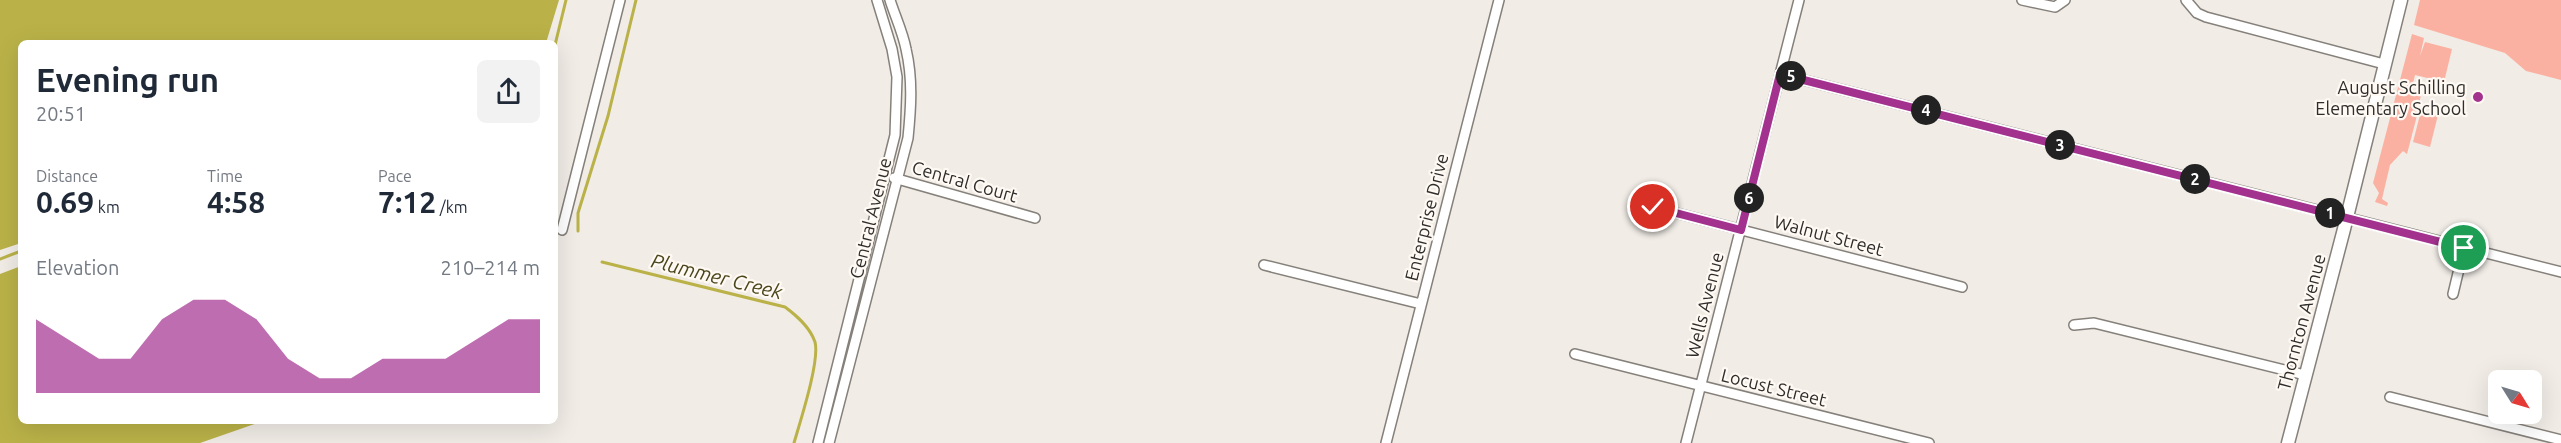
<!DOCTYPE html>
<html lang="en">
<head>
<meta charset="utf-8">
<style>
  :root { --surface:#fff; --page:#f2f2f3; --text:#1f2937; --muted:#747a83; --accent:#a3328f }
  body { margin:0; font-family:Ubuntu,sans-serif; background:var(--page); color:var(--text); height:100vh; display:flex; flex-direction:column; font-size:22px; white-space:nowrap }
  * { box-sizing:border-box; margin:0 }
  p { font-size:20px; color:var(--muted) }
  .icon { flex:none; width:33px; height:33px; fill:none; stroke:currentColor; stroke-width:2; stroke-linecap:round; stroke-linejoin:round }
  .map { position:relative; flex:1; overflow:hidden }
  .drawer { position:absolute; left:18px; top:40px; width:540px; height:384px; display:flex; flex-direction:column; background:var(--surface); border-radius:9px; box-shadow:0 6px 24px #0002 }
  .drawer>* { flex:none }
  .needle { width:39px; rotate:127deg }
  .fabs { position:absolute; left:2488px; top:370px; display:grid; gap:12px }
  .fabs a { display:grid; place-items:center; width:54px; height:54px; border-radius:9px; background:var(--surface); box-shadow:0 6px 24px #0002; font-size:30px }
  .pin { position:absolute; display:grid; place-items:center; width:51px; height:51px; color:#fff; margin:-26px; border:3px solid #fff; border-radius:50%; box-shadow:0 2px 6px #0007 }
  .km { position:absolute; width:30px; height:30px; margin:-15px; border-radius:50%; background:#222; color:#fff; font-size:16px; line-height:30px; text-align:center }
  .round { display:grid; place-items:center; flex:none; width:63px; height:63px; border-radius:9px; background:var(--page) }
  .headline { display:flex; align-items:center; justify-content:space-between; height:102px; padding:0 18px }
  h1 { font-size:33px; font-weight:700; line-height:45px }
  .metrics { display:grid; grid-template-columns:repeat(3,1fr); gap:9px; height:102px; padding:6px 18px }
  .metrics div { display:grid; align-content:center }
  .metrics b { font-size:30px; font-weight:700 }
  .metrics small { font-size:16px; font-weight:400 }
  .metrics p { font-size:16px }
  .chart { height:168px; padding:12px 18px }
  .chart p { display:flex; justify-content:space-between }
  .chart svg { width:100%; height:108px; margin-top:6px; fill:var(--accent); opacity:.7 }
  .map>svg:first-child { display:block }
</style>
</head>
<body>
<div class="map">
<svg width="2561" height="443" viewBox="0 0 2561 443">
  <rect width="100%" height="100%" fill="#f1ece6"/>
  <path fill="#fbb1a2" d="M2420,0H2561V80L2526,71L2505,53L2414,25Z
    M2412,34L2424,38L2420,56L2425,42L2452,49L2444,82L2415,75L2411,92L2421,95L2418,107L2419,108L2407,154L2403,151L2390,165L2382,199L2388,203L2387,206L2375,202L2379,193L2373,183Z
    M2421,111L2438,115L2430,147L2413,142Z"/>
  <path fill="#bab248" d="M0,0H559L546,43L21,44V243L0,250Z
    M21,266V422H260L200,443H0V274Z"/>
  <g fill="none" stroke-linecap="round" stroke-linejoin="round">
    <path stroke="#bab248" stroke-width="3" d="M555,45L566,0
      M578,231V213L608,116L636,0
      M0,259L21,251
      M602,262L785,307C797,316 810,327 815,342C820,361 800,422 794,443"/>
    <g stroke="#85807a" stroke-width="12">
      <path id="minor" d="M2022,0L2055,7L2065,0
        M2186,0L2197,13L2206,17L2384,64
        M1780,74L2561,272
        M894,178L1035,218
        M1653,207L1962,287
        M562,230L620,0
        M1264,265L1421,304
        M2453,294L2464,248
        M2074,325L2094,323L2305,375
        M1575,354L1929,443
        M2390,397L2561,440
        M818,443L895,135L897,77L892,49L877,0
        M829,443L908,138C911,108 913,79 906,49C903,33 895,16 890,0
        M1386,443L1499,0
        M1686,443L1799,0"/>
    </g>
    <g stroke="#85807a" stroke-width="15">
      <path id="major" d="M2288,443L2344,229L2401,0"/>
    </g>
    <use href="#minor" stroke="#fff" stroke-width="9"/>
    <use href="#major" stroke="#fff" stroke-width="12"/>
  </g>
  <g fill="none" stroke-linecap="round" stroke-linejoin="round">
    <g stroke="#fff" stroke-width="12">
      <path id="route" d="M1653,207L1741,230L1780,74L2464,248"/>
    </g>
    <use href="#route" stroke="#a3328f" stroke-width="8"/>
  </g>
  <circle fill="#a3328f" stroke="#fff9f3" stroke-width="2" cx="2478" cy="97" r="6"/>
  <g text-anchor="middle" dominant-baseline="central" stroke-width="4.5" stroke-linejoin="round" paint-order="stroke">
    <g font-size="18" fill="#2f2d2b" stroke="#fff9f3" text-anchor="end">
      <text x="2466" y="87">August Schilling<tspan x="2466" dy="21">Elementary School</tspan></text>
    </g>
    <g font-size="18" fill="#2f2d2b" stroke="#fff9f3">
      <text transform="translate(965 181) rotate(16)">Central Court</text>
      <text transform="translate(1426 217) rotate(-76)">Enterprise Drive</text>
      <text transform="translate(870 218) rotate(-76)">Central Avenue</text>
      <text transform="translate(1829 235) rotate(15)">Walnut Street</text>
      <text transform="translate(1704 305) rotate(-76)">Wells Avenue</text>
      <text transform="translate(2301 322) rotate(-75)">Thornton Avenue</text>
      <text transform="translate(1774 387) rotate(14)">Locust Street</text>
    </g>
    <g font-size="20" font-style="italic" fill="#4a461b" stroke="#fff9f3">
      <text transform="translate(717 276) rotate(14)">Plummer Creek</text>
    </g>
  </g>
</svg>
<div class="fabs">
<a><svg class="needle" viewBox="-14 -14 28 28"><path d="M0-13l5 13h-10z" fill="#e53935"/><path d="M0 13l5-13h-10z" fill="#747a83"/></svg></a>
</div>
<div class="pin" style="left:2464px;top:248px;background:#1e9e55"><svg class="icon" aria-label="arrive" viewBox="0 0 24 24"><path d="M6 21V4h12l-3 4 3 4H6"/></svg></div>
<div class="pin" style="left:1653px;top:207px;background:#d93025"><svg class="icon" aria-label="check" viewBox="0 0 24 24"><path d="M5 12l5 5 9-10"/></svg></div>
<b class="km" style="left:2330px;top:213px">1</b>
<b class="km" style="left:2195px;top:179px">2</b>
<b class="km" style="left:2060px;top:145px">3</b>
<b class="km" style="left:1926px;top:110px">4</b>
<b class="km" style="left:1791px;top:76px">5</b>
<b class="km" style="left:1749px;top:198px">6</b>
<section class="drawer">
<div class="headline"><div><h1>Evening run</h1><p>20:51</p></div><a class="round"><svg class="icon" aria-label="share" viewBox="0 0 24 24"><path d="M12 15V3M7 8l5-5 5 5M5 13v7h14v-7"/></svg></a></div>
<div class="metrics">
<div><p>Distance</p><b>0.69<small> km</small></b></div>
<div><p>Time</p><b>4:58</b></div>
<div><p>Pace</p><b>7:12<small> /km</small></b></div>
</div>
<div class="chart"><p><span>Elevation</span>210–214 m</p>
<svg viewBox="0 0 160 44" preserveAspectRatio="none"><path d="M0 44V14L10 22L20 30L30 30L40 14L50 6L60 6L70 14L80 30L90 38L100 38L110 30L120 30L130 30L140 22L150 14L160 14V44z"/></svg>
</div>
</section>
</div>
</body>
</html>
